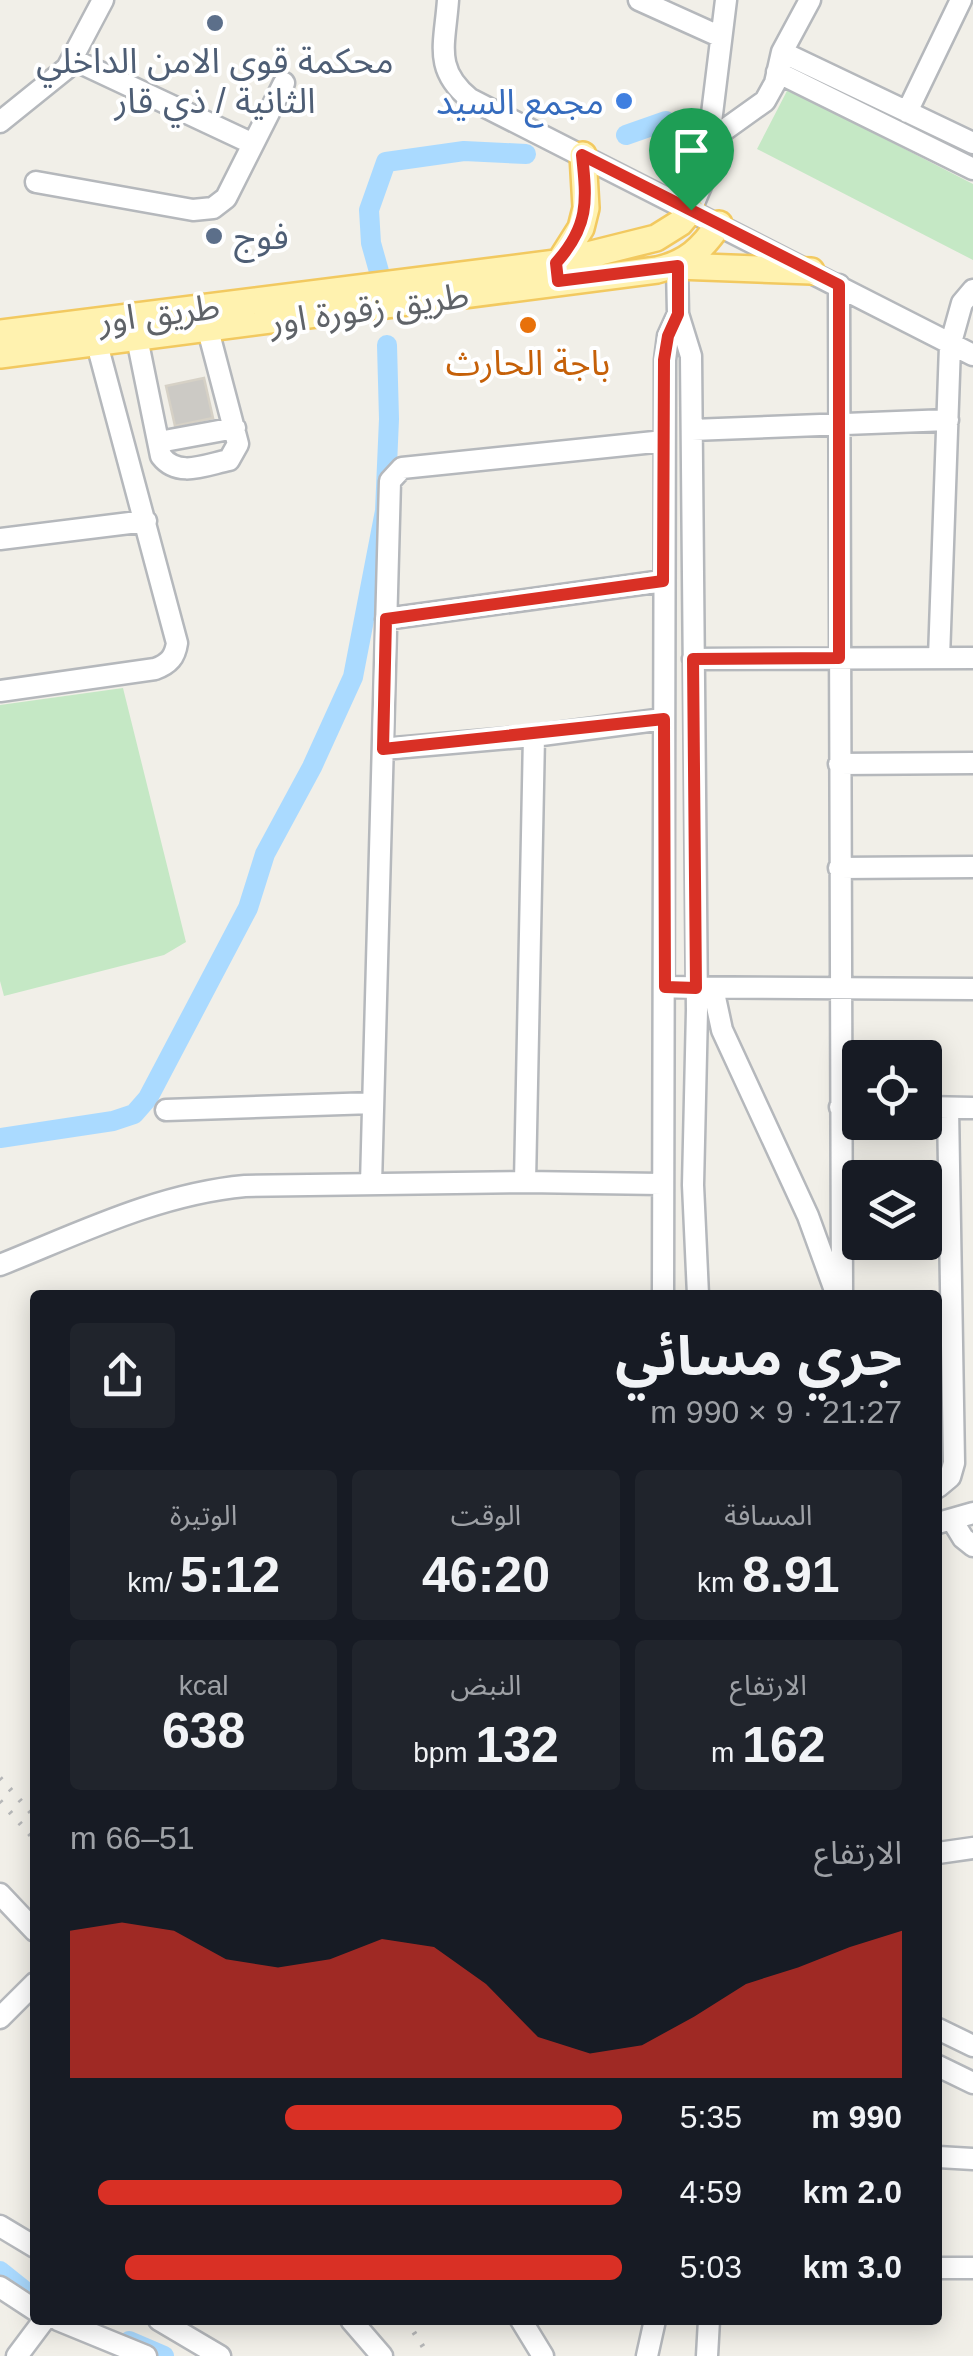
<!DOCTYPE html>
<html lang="ar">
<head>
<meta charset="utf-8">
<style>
  :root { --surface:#171b24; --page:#20242c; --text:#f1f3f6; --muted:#9ea1a6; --accent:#d93025 }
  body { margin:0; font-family:Arial,"Noto Sans Arabic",sans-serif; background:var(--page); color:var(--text); direction:rtl; height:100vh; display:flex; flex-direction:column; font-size:38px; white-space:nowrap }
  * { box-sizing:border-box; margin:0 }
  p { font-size:32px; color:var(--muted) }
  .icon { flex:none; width:55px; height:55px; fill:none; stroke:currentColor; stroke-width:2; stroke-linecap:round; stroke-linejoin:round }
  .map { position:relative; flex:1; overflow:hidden; direction:ltr }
  .details { position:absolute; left:30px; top:1290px; width:912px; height:1035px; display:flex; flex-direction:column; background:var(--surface); border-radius:10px; box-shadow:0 5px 25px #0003; direction:rtl }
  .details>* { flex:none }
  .fabs { position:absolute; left:842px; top:1040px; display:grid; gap:20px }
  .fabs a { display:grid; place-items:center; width:100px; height:100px; border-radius:10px; background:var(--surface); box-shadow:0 5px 25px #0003; font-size:50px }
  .pin { position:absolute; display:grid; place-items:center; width:85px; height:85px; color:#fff; margin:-102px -42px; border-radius:50% 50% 50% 0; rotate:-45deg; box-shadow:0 0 10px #0007 }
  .pin .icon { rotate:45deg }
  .round { display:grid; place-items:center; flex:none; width:105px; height:105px; border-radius:10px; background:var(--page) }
  .headline { display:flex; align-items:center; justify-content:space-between; height:170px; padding:0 40px }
  h1 { font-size:55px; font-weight:700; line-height:75px }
  .metrics { display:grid; grid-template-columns:repeat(3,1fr); gap:15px; height:170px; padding:10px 40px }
  .metrics div { display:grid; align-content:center; border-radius:10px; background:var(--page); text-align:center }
  .metrics b { font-size:50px; font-weight:700 }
  .metrics small { font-size:28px; font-weight:400 }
  .metrics p { font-size:28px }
  .chart { height:280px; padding:20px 40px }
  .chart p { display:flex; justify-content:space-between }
  .chart svg { width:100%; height:180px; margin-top:10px; fill:var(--accent); opacity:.7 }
  ul { padding:0 40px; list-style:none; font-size:32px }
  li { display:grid; grid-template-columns:160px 120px 1fr; align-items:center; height:75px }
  li i { height:25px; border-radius:12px; background:var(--accent) }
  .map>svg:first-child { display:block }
</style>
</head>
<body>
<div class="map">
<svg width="973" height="2356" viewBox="0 0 973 2356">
  <rect width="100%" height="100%" fill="#f1efe8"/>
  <path fill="#c5e8c5" d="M788,89L973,184V260L757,149Z
    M123,688L186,942L164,955L4,996L0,981V705Z"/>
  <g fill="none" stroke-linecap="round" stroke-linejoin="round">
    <path stroke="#aadaff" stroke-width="20" d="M626,135L666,121
      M380,275L371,243L369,210L386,162L464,151L526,154
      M0,1138L113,1121L134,1114L148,1098L248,908L265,854L312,767L353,677L385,511L389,419L387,345
      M0,2271L35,2299
      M129,2341L164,2356"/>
  </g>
  <path fill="#cccac5" stroke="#d6d1c6" stroke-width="2.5" d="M204,378L213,418L175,426L166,386Z"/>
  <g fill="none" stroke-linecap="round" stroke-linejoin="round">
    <g stroke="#b5b8bc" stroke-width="25">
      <path id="minor" d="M448,0C445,44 433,69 470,99L973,355
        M639,0L721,37
        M782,52L973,143
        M74,60L253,144
        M777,72L973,169
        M907,112L961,0
        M0,122L67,68L103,0
        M709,141L765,101L775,83L782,52L810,0
        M36,182L193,210L213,208L226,198L284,83
        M691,210L704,179L726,0
        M677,266L678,314L691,356L697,1010L693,1185L698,1295
        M839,285L842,1295
        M137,338L161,456C178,478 205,465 229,460L238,444L208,330
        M692,430L948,420
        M159,442L235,428
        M0,539L146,521
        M386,619L663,581
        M939,658L950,346L962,303L973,290
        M693,659L973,658
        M0,691L155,669C169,664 175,657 177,643L97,344
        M383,749L534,736L664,719
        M839,764L973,763
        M839,868L973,867
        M665,987L973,989
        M713,988L722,1030L808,1216L836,1293
        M840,1107H860
        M925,1107L973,1108
        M166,1110L373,1103
        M525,1182L534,736
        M371,1184L390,481L402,468L664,441
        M0,1265C80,1233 158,1194 245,1186L525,1182L661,1184
        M663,1295L665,360L668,336L678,314
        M938,1487L950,1477L954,1463L948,1108
        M952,1520L963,1538L973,1546
        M938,1523L973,1513
        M938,1853L973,1848
        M0,1894L35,1931
        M0,2018L35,1983
        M938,2029L973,2046
        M938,2066L973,2083
        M938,2157L973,2159
        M0,2226L35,2247
        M938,2268H973
        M0,2287L35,2310
        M58,2320L146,2356
        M159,2320L220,2356
        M351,2320L382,2356
        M521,2320L543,2356
        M17,2356L44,2320
        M647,2356L655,2320
        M707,2356L709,2320"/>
    </g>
    <g stroke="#f2c960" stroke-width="30">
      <path id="major" d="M557,266L581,228L586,208L583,155
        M677,266L811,271
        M0,333L556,263L656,238L680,223L691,210
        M0,355L657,270C687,263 702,249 719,224"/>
    </g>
    <use href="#minor" stroke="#fff" stroke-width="20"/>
    <use href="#major" stroke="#fff2af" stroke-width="25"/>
    <path stroke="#b6b7b8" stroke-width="5" stroke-dasharray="2.5 12" stroke-linecap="butt" d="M0,1778L35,1817
      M0,1801L35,1840
      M406,2320L429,2356"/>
  </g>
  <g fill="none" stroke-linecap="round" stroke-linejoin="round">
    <g stroke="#fff" stroke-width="20">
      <path id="route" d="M582,155L839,285V658L693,659L696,988L665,987L664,719L383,749L386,619L663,581L664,360L668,336L678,314V266L558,281L556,263C589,226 587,202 582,155Z"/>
    </g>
    <use href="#route" stroke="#d93025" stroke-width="12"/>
  </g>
  <g fill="#5c6f8a" stroke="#fff" stroke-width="4">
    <circle cx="215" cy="23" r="10"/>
    <circle cx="214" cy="236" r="10"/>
  </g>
  <circle fill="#3f7fe0" stroke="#fff" stroke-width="4" cx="624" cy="101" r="10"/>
  <circle fill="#e8710a" stroke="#fff" stroke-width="4" cx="528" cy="325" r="10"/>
  <g text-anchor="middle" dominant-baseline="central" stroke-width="8" stroke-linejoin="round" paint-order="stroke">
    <g font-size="35" fill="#4e5e75" stroke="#fff">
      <text x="215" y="60">محكمة قوى الامن الداخلي<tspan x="215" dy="40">الثانية / ذي قار</tspan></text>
      <text x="234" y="236" text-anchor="start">فوج</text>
    </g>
    <g font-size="35" fill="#366cbe" stroke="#fff" text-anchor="end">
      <text x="604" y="101">مجمع السيد</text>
    </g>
    <g font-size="35" fill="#5f6368" stroke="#fff">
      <text transform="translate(369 308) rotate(-8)">طريق زقورة اور</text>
      <text transform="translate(159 313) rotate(-7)">طريق اور</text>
    </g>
    <g font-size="35" fill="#c56008" stroke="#fff">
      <text x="528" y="362">باجة الحارث</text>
    </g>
  </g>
</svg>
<div class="fabs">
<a><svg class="icon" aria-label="locate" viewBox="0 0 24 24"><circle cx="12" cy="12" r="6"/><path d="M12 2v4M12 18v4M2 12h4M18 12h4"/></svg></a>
<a><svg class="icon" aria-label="layers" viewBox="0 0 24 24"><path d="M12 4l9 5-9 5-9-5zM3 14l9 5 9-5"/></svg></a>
</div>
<div class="pin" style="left:691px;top:210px;background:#1e9e55"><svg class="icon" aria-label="arrive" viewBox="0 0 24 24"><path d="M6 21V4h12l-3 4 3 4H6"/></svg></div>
<section class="details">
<div class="headline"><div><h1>جري مسائي</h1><p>21:27 · 9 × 990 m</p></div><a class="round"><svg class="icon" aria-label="share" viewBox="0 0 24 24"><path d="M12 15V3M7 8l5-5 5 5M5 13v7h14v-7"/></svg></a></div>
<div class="metrics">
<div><p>المسافة</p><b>8.91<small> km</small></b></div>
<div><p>الوقت</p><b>46:20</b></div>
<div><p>الوتيرة</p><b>5:12<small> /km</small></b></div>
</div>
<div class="metrics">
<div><p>الارتفاع</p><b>162<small> m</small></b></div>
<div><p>النبض</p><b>132<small> bpm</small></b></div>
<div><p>kcal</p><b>638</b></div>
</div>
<div class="chart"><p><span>الارتفاع</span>51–66 m</p>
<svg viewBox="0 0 160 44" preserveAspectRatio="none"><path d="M0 44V8L10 6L20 8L30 15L40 17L50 15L60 10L70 12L80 21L90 34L100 38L110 36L120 29L130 21L140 17L150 12L160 8V44z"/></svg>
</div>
<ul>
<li><b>990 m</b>5:35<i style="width:61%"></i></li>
<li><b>2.0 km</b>4:59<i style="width:95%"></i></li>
<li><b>3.0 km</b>5:03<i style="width:90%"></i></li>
</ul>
</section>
</div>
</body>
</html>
